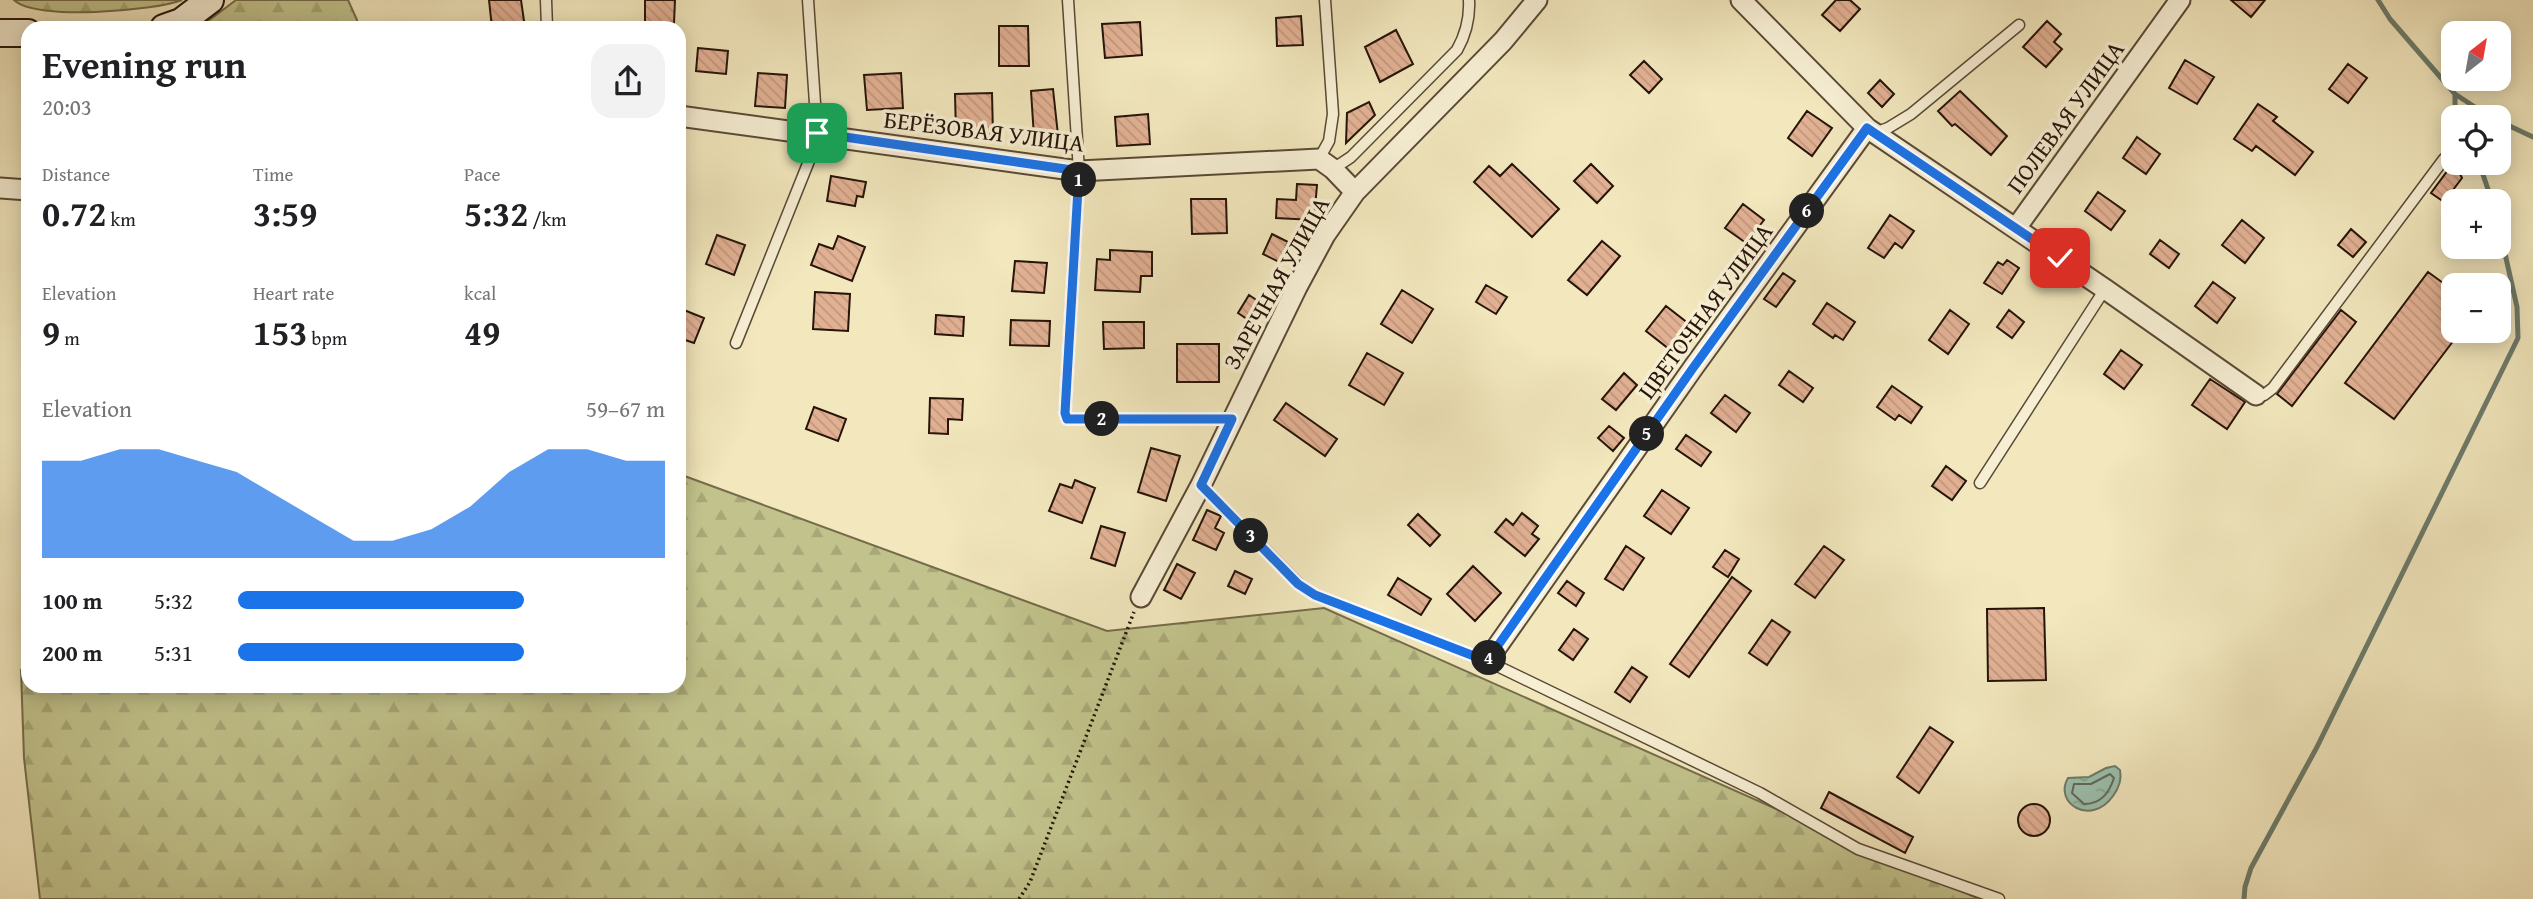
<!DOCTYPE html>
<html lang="en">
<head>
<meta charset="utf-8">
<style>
  :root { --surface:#fff; --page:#f2f2f2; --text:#202124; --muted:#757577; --accent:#1a73e8 }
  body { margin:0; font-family:"Gentium Book Plus",serif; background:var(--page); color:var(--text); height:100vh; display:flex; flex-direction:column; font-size:26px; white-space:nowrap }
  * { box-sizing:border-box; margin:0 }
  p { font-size:23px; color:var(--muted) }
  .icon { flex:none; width:38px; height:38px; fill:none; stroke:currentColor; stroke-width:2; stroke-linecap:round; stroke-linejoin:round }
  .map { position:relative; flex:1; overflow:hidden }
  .panel { position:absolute; left:21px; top:21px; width:665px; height:672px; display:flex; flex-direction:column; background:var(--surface); border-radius:21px; box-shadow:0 4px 18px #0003 }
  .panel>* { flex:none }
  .needle { width:46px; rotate:31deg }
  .tools { position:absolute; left:2441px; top:21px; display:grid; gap:14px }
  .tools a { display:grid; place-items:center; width:70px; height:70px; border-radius:14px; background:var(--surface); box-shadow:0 4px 18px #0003; font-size:35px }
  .pin { position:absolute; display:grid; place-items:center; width:60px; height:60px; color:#fff; margin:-30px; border-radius:14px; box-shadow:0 4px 10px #0006 }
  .km { position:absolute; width:35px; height:35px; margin:-18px; border-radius:50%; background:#222; color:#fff; font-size:19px; line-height:35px; text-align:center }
  .round { display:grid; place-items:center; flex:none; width:74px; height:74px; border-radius:21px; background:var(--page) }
  .head { display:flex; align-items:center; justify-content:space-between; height:119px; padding:0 21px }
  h1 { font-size:38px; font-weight:700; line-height:52px }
  .metrics { display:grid; grid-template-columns:repeat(3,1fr); gap:10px; height:119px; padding:7px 21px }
  .metrics div { display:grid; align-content:center }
  .metrics b { font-size:35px; font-weight:700 }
  .metrics small { font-size:19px; font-weight:400 }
  .metrics p { font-size:19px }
  .chart { height:196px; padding:14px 21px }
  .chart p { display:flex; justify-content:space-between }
  .chart svg { width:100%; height:126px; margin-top:7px; fill:var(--accent); opacity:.7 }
  ul { padding:0 21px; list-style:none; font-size:23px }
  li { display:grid; grid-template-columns:112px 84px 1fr; align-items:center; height:52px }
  li i { height:18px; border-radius:9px; background:var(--accent) }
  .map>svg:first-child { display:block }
</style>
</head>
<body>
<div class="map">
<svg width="2533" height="899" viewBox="0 0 2533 899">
  <defs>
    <pattern id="forest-firs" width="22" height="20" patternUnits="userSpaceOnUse" patternTransform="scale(1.75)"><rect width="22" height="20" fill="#c2c38c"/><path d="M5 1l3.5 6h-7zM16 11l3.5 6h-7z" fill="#a7a777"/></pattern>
    <pattern id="water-ripples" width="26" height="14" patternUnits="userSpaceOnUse" patternTransform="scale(1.75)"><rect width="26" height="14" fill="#9cc0ad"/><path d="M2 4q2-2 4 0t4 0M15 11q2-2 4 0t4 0" fill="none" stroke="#86a493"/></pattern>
    <pattern id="building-back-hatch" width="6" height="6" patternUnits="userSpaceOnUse" patternTransform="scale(1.75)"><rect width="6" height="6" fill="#e2b194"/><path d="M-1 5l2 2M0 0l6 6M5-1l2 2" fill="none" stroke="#c2977e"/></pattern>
  </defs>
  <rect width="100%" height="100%" fill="#f2e7bd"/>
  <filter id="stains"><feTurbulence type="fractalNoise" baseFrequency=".00286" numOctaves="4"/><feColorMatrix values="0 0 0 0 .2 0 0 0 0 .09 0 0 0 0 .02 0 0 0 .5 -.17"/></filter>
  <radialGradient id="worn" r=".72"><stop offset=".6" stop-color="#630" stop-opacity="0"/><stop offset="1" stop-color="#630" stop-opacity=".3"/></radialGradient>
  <path fill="url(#forest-firs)" stroke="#746c4a" stroke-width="2" d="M14,0H182C154,11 35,21 14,0Z
    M236,0H348L357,20V28H199Z
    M679,474L1107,631L1324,608L1979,899H40L24,758L21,670L28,659V686H679Z"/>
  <path fill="url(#water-ripples)" stroke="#6d7b6b" stroke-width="2" d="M2115,766L2120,770C2122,780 2119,788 2113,796C2091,827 2053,803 2068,778L2089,777L2106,768Z"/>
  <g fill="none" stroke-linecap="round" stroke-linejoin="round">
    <path stroke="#616a5a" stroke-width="2" d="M2110,774L2114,778C2109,793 2101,804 2084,804L2072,793L2074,784H2091Z"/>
    <path stroke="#6d7b6b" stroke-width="5" d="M2378,0L2390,19L2455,94L2490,117
      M2455,94V112L2457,117
      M2499,121L2533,137
      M2479,163L2492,201
      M2244,899L2245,887L2251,868L2317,747L2518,338L2517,307L2499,227"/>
  </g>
  <path fill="url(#building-back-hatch)" stroke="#261408" stroke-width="2" d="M489,0H521L525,28H492Z
    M645,0H675L674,23L645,22Z
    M1836,0H1850L1860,9L1840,31L1822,15Z
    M2231,0H2265L2251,17Z
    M1301,16L1303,45L1277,46L1276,18Z
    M2047,21L2061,34L2054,42L2062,49L2046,67L2023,47Z
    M1140,22L1142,55L1105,58L1102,24Z
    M999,26H1028L1029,66H999Z
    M1396,30L1413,64L1380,82L1365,47Z
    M698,48L728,51L726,74L696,71Z
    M2185,60L2214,77L2197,104L2169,88Z
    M1644,61L1662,79L1649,93L1630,75Z
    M2348,64L2367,78L2348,103L2329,89Z
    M758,73L787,75L785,108L755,106Z
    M901,73L903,108L867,110L864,75Z
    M1880,80L1894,94L1882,107L1868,93Z
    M1053,89L1058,135L1034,137L1031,91Z
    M1960,91L2007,136L1991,155L1955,124L1952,126L1938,111Z
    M992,93L993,134L956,135L955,94Z
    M1369,102L1375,115L1346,143L1347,113Z
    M2258,104L2277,117L2273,121L2313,152L2295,175L2256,146L2252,151L2234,139Z
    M1807,111L1832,128L1812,156L1788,138Z
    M1148,114L1150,144L1117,146L1115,117Z
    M2137,137L2160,154L2146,174L2123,158Z
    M2454,162L2462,178L2444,202L2431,193Z
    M1512,164L1559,209L1532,237L1474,182L1489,166L1500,176Z
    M1591,164L1613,186L1597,203L1574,181Z
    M831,176L866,182L863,197L857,196L855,206L827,201Z
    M1297,184L1317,185L1314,220L1276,218L1277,199L1296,200Z
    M2098,192L2125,211L2111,230L2085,211Z
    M1191,199H1226L1227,233L1192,234Z
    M1743,204L1764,220L1746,243L1725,228Z
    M1890,215L1914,231L1902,248L1895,243L1884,258L1868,248Z
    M2242,220L2264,238L2245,263L2222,245Z
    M2351,229L2366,242L2353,257L2338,245Z
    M1272,234L1288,242L1279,262L1263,254Z
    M717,235L745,245L734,275L706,264Z
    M838,236L865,247L852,281L811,265L819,244L833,249Z
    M2160,240L2179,254L2169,268L2150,254Z
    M1602,241L1620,256L1587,295L1568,280Z
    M1110,250L1152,252V276H1141L1140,292L1095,290L1097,259L1110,260Z
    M2007,260L2019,268L2002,294L1984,283L1998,262L2003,265Z
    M1015,261L1047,263L1044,293L1012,291Z
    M2428,272L2454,291V340L2394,419L2345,383Z
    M1783,273L1795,281L1776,307L1764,299Z
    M2213,282L2235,298L2217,323L2195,306Z
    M1486,285L1507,297L1496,314L1476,302Z
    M1402,290L1433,309L1412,343L1381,324Z
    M815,292L850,294L848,331L813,329Z
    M1249,295L1261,303L1250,321L1238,313Z
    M1827,303L1855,322L1843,340L1835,335L1833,338L1813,324Z
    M1666,306L1698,331L1678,356L1646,331Z
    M679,308L704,318L694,343L679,338Z
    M1950,310L1969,324L1948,354L1929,340Z
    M2009,310L2024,322L2012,338L1997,327Z
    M2341,310L2356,322L2292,406L2277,394Z
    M936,315L964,317L963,336L935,334Z
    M1011,320L1050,321L1049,346L1010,345Z
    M1103,322H1144V348L1104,349Z
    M1177,344H1219V382H1177Z
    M2121,350L2142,365L2124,389L2104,374Z
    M1367,353L1403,373L1384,405L1349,385Z
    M1789,371L1813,388L1803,402L1779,385Z
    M1624,373L1637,385L1616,410L1602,399Z
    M2210,379L2245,402L2227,429L2192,405Z
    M1892,386L1922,407L1911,423L1899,415L1895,420L1877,407Z
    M1725,395L1750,413L1736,432L1711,413Z
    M930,398L963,399L962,420L948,419V434L929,433Z
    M1286,403L1337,439L1325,456L1274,420Z
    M814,407L846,419L838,441L806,429Z
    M1609,426L1624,438L1613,451L1598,438Z
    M1686,435L1711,452L1701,466L1676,449Z
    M1151,448L1180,456L1166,501L1138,492Z
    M1946,466L1966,481L1952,500L1932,486Z
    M1075,480L1095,488L1082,523L1049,511L1060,484L1072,488Z
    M1662,490L1689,508L1671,534L1644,516Z
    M1207,510L1221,516L1215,528L1224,533L1216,550L1193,540Z
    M1522,513L1538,526L1532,534L1539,539L1525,556L1495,532L1506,519L1513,525Z
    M1418,514L1440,535L1430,546L1408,525Z
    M1101,526L1125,533L1115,566L1091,558Z
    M1626,546L1644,558L1623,590L1605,579Z
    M1824,546L1844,560L1815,598L1795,584Z
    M1725,550L1739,559L1728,577L1713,567Z
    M1177,564L1195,573L1181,599L1164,590Z
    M1473,566L1501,593L1475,621L1447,594Z
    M1235,571L1252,579L1245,594L1228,586Z
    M1732,577L1751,591L1689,677L1670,664Z
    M1398,578L1431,599L1421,615L1388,595Z
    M1567,581L1584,593L1576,606L1558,593Z
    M2044,608L2046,680L1988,681L1987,609Z
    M1772,620L1790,632L1767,665L1749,653Z
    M1574,629L1588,639L1573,660L1559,650Z
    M1632,667L1647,677L1630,702L1615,692Z
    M1930,727L1953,742L1919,793L1897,777Z
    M1829,792L1913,837L1905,853L1821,808Z
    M2018 820a16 16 0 1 1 32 0a16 16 0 1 1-32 0Z"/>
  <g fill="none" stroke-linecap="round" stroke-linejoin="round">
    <g stroke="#594935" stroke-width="13">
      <path id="lane" d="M546,0L547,28
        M1068,0L1079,171L1065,413L1067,419H1232
        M1875,133L1888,128L1911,114L2019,25
        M1319,159L1329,141L1333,114L1325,0
        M1333,169L1351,157L1457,50C1466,34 1470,19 1469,0
        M736,343L813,151L817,133L808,0
        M2256,395H2264L2273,388L2444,159
        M1980,483L2105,289
        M1201,485L1299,584L1315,595L1487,661L1760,793L1858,849L1999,899"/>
    </g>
    <g stroke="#594935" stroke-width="23">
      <path id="street" d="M1741,0L1867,128L2105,289L2256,395
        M679,116L1079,171L1319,159L1333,169L1355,192
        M0,188L28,190
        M2016,228L2180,0
        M1141,597L1201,485L1297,287L1325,235L1355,192L1503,41L1537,0
        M1487,661L1693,368L1867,128"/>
    </g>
    <g stroke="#261408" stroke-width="30">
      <path id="secondary" d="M164,28L181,22L210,0
        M0,33H28"/>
    </g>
    <path stroke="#261408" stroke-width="3.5" stroke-dasharray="2 3.5" stroke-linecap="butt" d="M1019,899L1030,882L1134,612"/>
    <use href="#lane" stroke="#f7efd4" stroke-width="10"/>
    <use href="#street" stroke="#f7efd4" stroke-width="19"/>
    <use href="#secondary" stroke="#f7efd4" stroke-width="26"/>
  </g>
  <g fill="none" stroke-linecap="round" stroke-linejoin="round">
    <g stroke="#fff" stroke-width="14">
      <path id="route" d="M817,133L1079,171L1065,413L1067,419H1232L1201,485L1298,584L1315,595L1487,661L1693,368L1867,128L2060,258"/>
    </g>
    <use href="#route" stroke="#1a73e8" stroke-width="9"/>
  </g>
  <g text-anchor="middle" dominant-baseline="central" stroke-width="7" stroke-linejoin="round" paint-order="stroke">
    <g font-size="24" fill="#261408" stroke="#f7efd4">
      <text transform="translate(2065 117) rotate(-54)">ПОЛЕВАЯ УЛИЦА</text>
      <text transform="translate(984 131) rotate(7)">БЕРЁЗОВАЯ УЛИЦА</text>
      <text transform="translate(1276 283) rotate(-61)">ЗАРЕЧНАЯ УЛИЦА</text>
      <text transform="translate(1705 311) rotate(-54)">ЦВЕТОЧНАЯ УЛИЦА</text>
    </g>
  </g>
  <rect width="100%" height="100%" filter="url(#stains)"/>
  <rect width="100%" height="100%" fill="url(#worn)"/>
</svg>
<div class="tools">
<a><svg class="needle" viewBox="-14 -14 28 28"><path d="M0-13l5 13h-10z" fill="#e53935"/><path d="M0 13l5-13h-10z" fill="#757577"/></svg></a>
<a><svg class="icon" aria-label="locate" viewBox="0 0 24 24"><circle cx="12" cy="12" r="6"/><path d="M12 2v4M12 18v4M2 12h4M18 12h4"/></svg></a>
<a>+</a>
<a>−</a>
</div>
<div class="pin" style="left:817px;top:133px;background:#1e9e55"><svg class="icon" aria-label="arrive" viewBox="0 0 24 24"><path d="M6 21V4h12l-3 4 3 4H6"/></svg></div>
<div class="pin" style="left:2060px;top:258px;background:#d93025"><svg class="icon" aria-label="check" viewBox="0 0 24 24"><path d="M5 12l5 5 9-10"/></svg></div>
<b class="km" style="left:1079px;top:180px">1</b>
<b class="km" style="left:1102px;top:419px">2</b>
<b class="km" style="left:1251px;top:536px">3</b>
<b class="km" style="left:1489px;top:658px">4</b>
<b class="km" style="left:1647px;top:434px">5</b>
<b class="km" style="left:1807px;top:211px">6</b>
<section class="panel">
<div class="head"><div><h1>Evening run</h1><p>20:03</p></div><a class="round"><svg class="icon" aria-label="share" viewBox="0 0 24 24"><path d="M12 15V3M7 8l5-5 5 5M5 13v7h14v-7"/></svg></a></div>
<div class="metrics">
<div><p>Distance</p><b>0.72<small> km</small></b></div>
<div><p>Time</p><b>3:59</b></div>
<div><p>Pace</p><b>5:32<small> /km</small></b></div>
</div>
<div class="metrics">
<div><p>Elevation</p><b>9<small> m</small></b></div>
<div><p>Heart rate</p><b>153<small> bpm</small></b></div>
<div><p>kcal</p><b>49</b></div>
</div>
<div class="chart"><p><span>Elevation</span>59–67 m</p>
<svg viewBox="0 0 160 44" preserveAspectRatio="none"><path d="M0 44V10L10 10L20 6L30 6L40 10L50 14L60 22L70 30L80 38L90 38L100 34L110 26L120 14L130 6L140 6L150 10L160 10V44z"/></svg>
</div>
<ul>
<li><b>100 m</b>5:32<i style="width:67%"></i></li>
<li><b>200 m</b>5:31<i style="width:67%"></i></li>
</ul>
</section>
</div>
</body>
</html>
